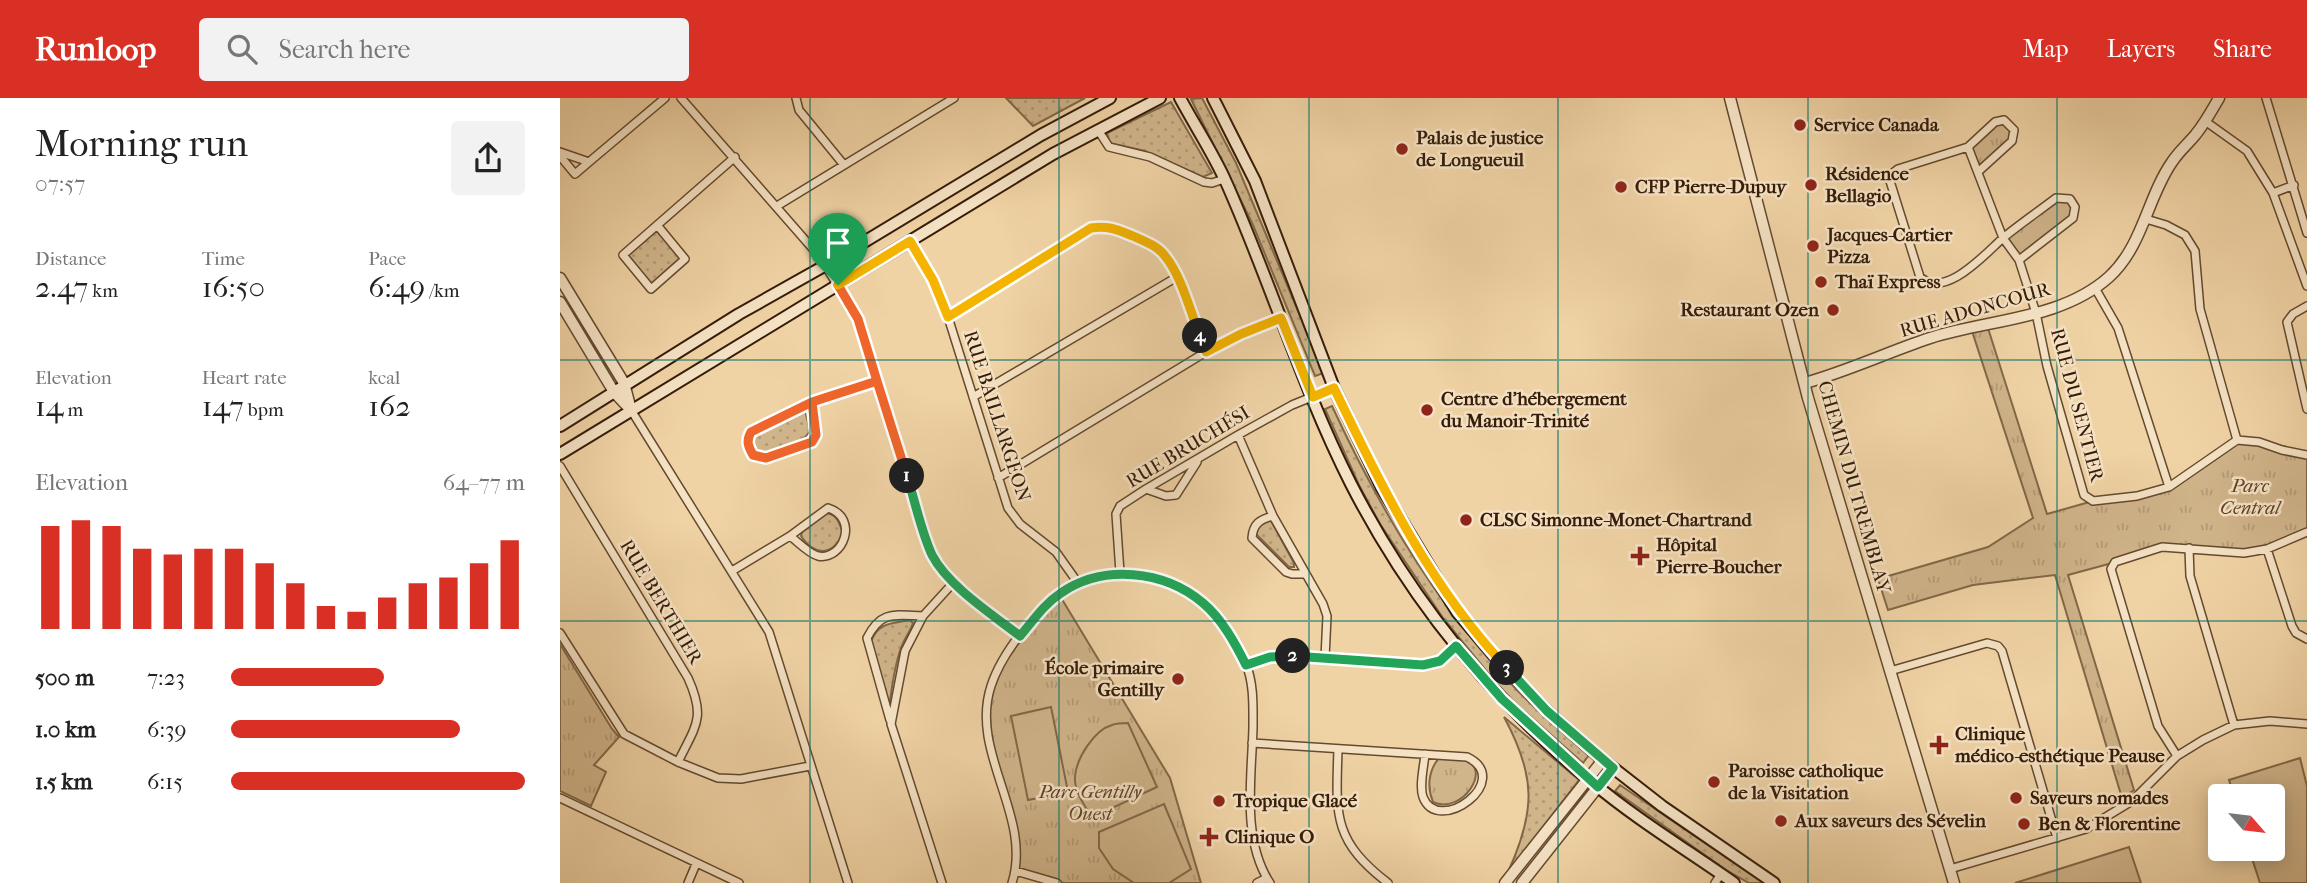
<!DOCTYPE html>
<html lang="en">
<head>
<meta charset="utf-8">
<style>
  :root { --surface:#fff; --page:#f2f2f2; --text:#222; --muted:#767676; --accent:#d93025 }
  body { margin:0; font-family:"IM FELL French Canon",serif; background:var(--page); color:var(--text); height:100vh; display:flex; flex-direction:column; font-size:26px; white-space:nowrap }
  * { box-sizing:border-box; margin:0 }
  p { font-size:23px; color:var(--muted) }
  .icon { flex:none; width:38px; height:38px; fill:none; stroke:currentColor; stroke-width:2; stroke-linecap:round; stroke-linejoin:round }
  .map { position:relative; flex:1; overflow:hidden }
  .drawer { display:flex; flex-direction:column; background:var(--surface); width:560px }
  .drawer>* { flex:none }
  .needle { width:46px; rotate:118deg }
  .buttons { position:absolute; left:1648px; top:686px; display:grid; gap:14px }
  .buttons a { display:grid; place-items:center; width:77px; height:77px; border-radius:7px; background:var(--surface); box-shadow:0 4px 18px #0003; font-size:35px }
  .pin { position:absolute; display:grid; place-items:center; width:60px; height:60px; color:#fff; margin:-72px -30px; border-radius:50% 50% 50% 0; rotate:-45deg; box-shadow:0 0 7px #0007 }
  .pin .icon { rotate:45deg }
  .km { position:absolute; width:35px; height:35px; margin:-18px; border-radius:50%; background:#222; color:#fff; font-size:19px; line-height:35px; text-align:center }
  .round { display:grid; place-items:center; flex:none; width:74px; height:74px; border-radius:7px; background:var(--page) }
  .overview { display:flex; align-items:center; justify-content:space-between; height:119px; padding:0 35px }
  h1 { font-size:38px; font-weight:600; line-height:52px }
  .figures { display:grid; grid-template-columns:repeat(3,1fr); gap:10px; height:119px; padding:7px 35px }
  .figures div { display:grid; align-content:center }
  .figures b { font-size:30px; font-weight:600 }
  .figures small { font-size:19px; font-weight:400 }
  .figures p { font-size:19px }
  .chart { height:196px; padding:14px 35px }
  .chart p { display:flex; justify-content:space-between }
  .chart svg { width:100%; height:126px; margin-top:7px; stroke:var(--accent); stroke-width:6 }
  ul { padding:0 35px; list-style:none; font-size:23px }
  li { display:grid; grid-template-columns:112px 84px 1fr; align-items:center; height:52px }
  li i { height:18px; border-radius:9px; background:var(--accent) }
  header { display:flex; align-items:center; gap:42px; box-sizing:border-box; height:98px; padding:0 35px; background:var(--accent); color:#fff }
  header strong { font-size:33px }
  nav { display:flex; gap:38px; margin-inline-start:auto; font-size:24px }
  .search { width:490px; height:63px; background:var(--page); display:flex; align-items:center; gap:18px; box-sizing:border-box; padding:0 24px; border-radius:7px; color:var(--muted); font-size:26px }
  main { display:flex; flex:1; min-height:0 }
  .map>svg:first-child { display:block }
</style>
</head>
<body>
<header>
<strong>Runloop</strong>
<div class="search"><svg class="icon" aria-label="search" viewBox="0 0 24 24"><circle cx="10" cy="10" r="6"/><path d="M15 15l6 6"/></svg>Search here</div>
<nav><a>Map</a><a>Layers</a><a>Share</a></nav>
</header>
<main>
<section class="drawer">
<div class="overview"><div><h1>Morning run</h1><p>07:57</p></div><a class="round"><svg class="icon" aria-label="share" viewBox="0 0 24 24"><path d="M12 15V3M7 8l5-5 5 5M5 13v7h14v-7"/></svg></a></div>
<div class="figures">
<div><p>Distance</p><b>2.47<small> km</small></b></div>
<div><p>Time</p><b>16:50</b></div>
<div><p>Pace</p><b>6:49<small> /km</small></b></div>
</div>
<div class="figures">
<div><p>Elevation</p><b>14<small> m</small></b></div>
<div><p>Heart rate</p><b>147<small> bpm</small></b></div>
<div><p>kcal</p><b>162</b></div>
</div>
<div class="chart"><p><span>Elevation</span>64–77 m</p>
<svg viewBox="0 0 160 44" preserveAspectRatio="none"><path d="M5 44V8M15 44V6M25 44V8M35 44V16M45 44V18M55 44V16M65 44V16M75 44V21M85 44V28M95 44V36M105 44V38M115 44V33M125 44V28M135 44V26M145 44V21M155 44V13"/></svg>
</div>
<ul>
<li><b>500 m</b>7:23<i style="width:52%"></i></li>
<li><b>1.0 km</b>6:39<i style="width:78%"></i></li>
<li><b>1.5 km</b>6:15<i style="width:100%"></i></li>
</ul>
</section>
<div class="map">
<svg width="1747" height="785" viewBox="0 0 1747 785">
  <defs>
    <pattern id="grass-dots" width="8" height="8" patternUnits="userSpaceOnUse" patternTransform="scale(1.75)"><rect width="8" height="8" fill="#d0b48a"/><path d="M2 2h.1M6 6h.1" fill="none" stroke="#b39a76" stroke-width="1.8" stroke-linecap="round"/></pattern>
    <pattern id="park-tufts" width="24" height="20" patternUnits="userSpaceOnUse" patternTransform="scale(1.75)"><rect width="24" height="20" fill="#d0b48a"/><path d="M3 7l-1-3M5 7V3M7 7l1-3M15 17l-1-3M17 17v-4M19 17l1-3" fill="none" stroke="#b39a76"/></pattern>
  </defs>
  <rect width="100%" height="100%" fill="#f0d3a5"/>
  <filter id="stains"><feTurbulence type="fractalNoise" baseFrequency=".00286" numOctaves="4"/><feColorMatrix values="0 0 0 0 .2 0 0 0 0 .09 0 0 0 0 .02 0 0 0 .5 -.17"/></filter>
  <radialGradient id="worn" r=".72"><stop offset=".6" stop-color="#630" stop-opacity="0"/><stop offset="1" stop-color="#630" stop-opacity=".3"/></radialGradient>
  <path fill="url(#grass-dots)" stroke="#826849" stroke-width="2" d="M446,0H525L473,28Z
    M642,0L676,65L764,275L755,278L693,127L631,1Z
    M611,4L652,75L643,79L585,53L550,45L547,35Z
    M97,130L122,161L91,188L66,157Z
    M772,308C819,410 879,512 958,593C980,616 1005,636 1029,657L1023,665L946,597L883,520L820,426L799,387L765,311Z
    M245,312L250,333C243,346 212,358 197,354L192,343L195,337Z
    M266,415C278,417 279,425 283,435C273,459 254,458 241,438L242,434Z
    M710,421L734,465V469H729L695,435L698,428Z
    M350,522L353,525C350,534 344,541 341,550C334,569 332,589 329,610L311,544C317,525 332,525 350,522Z
    M944,619L1019,682L948,774C976,713 976,678 944,619Z
    M1060,687L1199,782L1204,785H1189L1166,772L1055,693Z"/>
  <path fill="url(#park-tufts)" stroke="#826849" stroke-width="2" d="M1444,24L1452,33L1450,42L1420,69L1411,50L1436,26Z
    M1497,102L1508,103L1513,110L1511,119L1460,159L1446,141Z
    M1427,227L1487,416L1533,403L1609,389L1677,342L1747,357V434L1684,455L1615,448L1508,477L1574,692L1562,700L1495,477L1413,487L1328,512L1318,481L1428,449L1473,420L1411,230Z
    M500,498L610,680L641,785H504L458,772L455,734L432,656L429,602L444,565L481,515Z
    M0,546L52,631L59,639L34,667L46,674L31,708L0,693Z
    M879,660C886,661 895,660 902,661C935,668 902,718 873,704C867,690 868,673 879,660Z"/>
  <path fill="#d0b48a" stroke="#826849" stroke-width="2" d="M491,609L508,694L468,702L451,618Z
    M568,625L597,689L533,719C524,709 514,692 515,679C516,661 534,632 552,627C557,625 563,625 568,625Z
    M1740,660L1747,688V785H1700L1689,751H1713V698H1674L1669,682Z
    M604,706L631,771L609,785H574L553,771L539,750V734Z
    M1569,749L1581,785H1455Z"/>
  <g fill="none" stroke-linecap="round" stroke-linejoin="round">
    <g stroke="#644a2f" stroke-width="10">
      <path id="minor" d="M121,0L260,159L298,221L372,456L394,484L460,539
        M236,0L239,12L284,67
        M1706,0L1747,135
        M1645,23L1687,53L1713,95L1747,188
        M538,32L549,49L590,59L644,84L652,85L664,81
        M1408,49L1443,140L1459,162L1476,215L1487,268L1524,397L1533,403L1577,398L1609,389L1677,342L1699,344L1722,352L1747,357
        M0,54L29,64L105,0
        M0,58L15,76L29,64
        M1419,73L1452,43L1454,32L1444,22L1435,24L1408,49L1338,71L1333,75L1330,83L1360,179C1385,202 1426,155 1443,140C1460,126 1479,113 1496,100L1510,101L1515,109L1513,120L1459,162
        M1713,95L1734,87
        M217,108L394,0
        M1586,121L1606,127L1625,137L1635,153L1640,211L1677,342
        M97,127L125,161L91,191L63,157L175,59
        M350,143L373,182L388,219L448,410L460,426L496,454L518,485
        M1535,190L1558,230L1609,389
        M1747,208L1733,216L1727,224L1747,311
        M388,219L531,130C548,127 559,132 573,138C584,144 598,149 605,159C623,181 635,227 646,254
        M413,299L617,179
        M252,304L256,337L252,344L206,360L193,357C188,348 186,343 191,334L252,304L317,283
        M71,312L209,534L288,785
        M678,337L713,418L763,506L767,518L765,560
        M0,368L128,580C146,620 136,627 118,664
        M438,380L646,254L681,236L721,221
        M586,391L606,398L616,397L637,364
        M713,418C700,421 693,426 692,440L726,474L732,476H746
        M1629,450L1630,478L1674,627
        M1707,451L1732,528L1736,535L1747,541
        M172,473L230,438L268,410C300,420 283,463 258,458C248,455 237,443 230,438
        M560,475L556,416L560,408L586,391L678,337L732,307L774,290
        M0,535L64,636L118,664L158,680L181,681L250,668
        M686,567L719,558L863,567L880,563L896,548
        M1330,573L1427,545L1438,548L1442,553L1497,740
        M330,622L307,540C321,512 335,517 363,518
        M692,645L907,659C955,682 878,739 863,699C859,688 864,668 865,656
        M778,651C776,716 772,742 828,785
        M1617,658L1598,628L1551,471L1555,464L1602,449L1684,455L1707,451L1747,434
        M0,700L179,785
        M1390,771L1526,731L1572,703L1617,658L1643,642L1674,627L1710,623L1747,626
        M456,773L497,785
        M128,785L136,766
        M382,785L331,626L345,553L363,518L394,484
        M452,785C473,718 409,655 431,588C441,557 476,510 505,493C536,473 571,472 606,485C632,495 652,511 667,534C674,544 681,554 686,566C694,586 693,608 693,629C692,678 681,741 710,785
        M697,785L707,780
        M1155,785L1161,776"/>
    </g>
    <g stroke="#644a2f" stroke-width="13">
      <path id="tertiary" d="M1170,0L1248,300L1394,785
        M0,180L64,285L71,312
        M0,204L54,294L70,311
        M1245,285C1288,273 1328,254 1370,240C1429,221 1501,222 1549,179C1583,148 1587,100 1612,64C1619,53 1629,45 1636,36C1645,25 1652,12 1659,0
        M945,785L1043,662
        M962,785L1053,670"/>
    </g>
    <g stroke="#351c08" stroke-width="14">
      <path id="secondary" d="M620,0C635,28 653,55 666,84C710,182 742,290 791,386C850,501 932,602 1032,684C1076,721 1127,752 1174,785
        M653,0L695,83L774,290L822,390L897,514L933,556L987,613L1043,662L1102,708L1214,785
        M0,328L179,216L266,167L481,37L550,0
        M0,356L493,56L600,0"/>
    </g>
    <use href="#minor" stroke="#f5e2c4" stroke-width="7"/>
    <use href="#tertiary" stroke="#f5e2c4" stroke-width="10"/>
    <use href="#secondary" stroke="#f5e2c4" stroke-width="10"/>
  </g>
  <g fill="none" stroke-linecap="round" stroke-linejoin="round">
    <g stroke="#fff" stroke-width="14">
      <path id="split-1" d="M278,187L298,221L317,283L252,304L191,334C186,343 188,348 193,357L206,360L252,344L256,337L252,304L317,283L347,378"/>
    </g>
    <g stroke="#fff" stroke-width="14">
      <path id="split-2" d="M347,378C355,403 361,433 372,457C388,488 433,517 460,538C473,523 484,506 501,495C543,466 604,472 643,505C662,521 675,545 686,567L710,559L733,558"/>
    </g>
    <g stroke="#fff" stroke-width="14">
      <path id="split-3" d="M733,558L863,567L880,563L896,548L942,601L1038,689L1053,670L987,613L947,570"/>
    </g>
    <g stroke="#fff" stroke-width="14">
      <path id="split-4" d="M640,238L646,254L681,236L721,220L753,299L774,290C822,389 870,489 947,570"/>
    </g>
    <g stroke="#fff" stroke-width="14">
      <path id="split-5" d="M278,187L350,143L373,182L388,219L531,130C548,127 558,132 573,138C584,143 598,148 605,158C622,179 630,213 640,238"/>
    </g>
    <use href="#split-1" stroke="#f0652b" stroke-width="9"/>
    <use href="#split-2" stroke="#22a559" stroke-width="9"/>
    <use href="#split-3" stroke="#22a559" stroke-width="9"/>
    <use href="#split-4" stroke="#f5b400" stroke-width="9"/>
    <use href="#split-5" stroke="#f5b400" stroke-width="9"/>
  </g>
  <path fill="none" stroke="#0f766e" stroke-width="2" stroke-opacity="0.55" d="M250,0V785M499,0V785M749,0V785M998,0V785M1248,0V785M1497,0V785M0,262H1747M0,523H1747"/>
  <g fill="#8f2418" stroke="#f5e2c4" stroke-width="2.5">
    <circle cx="1240" cy="27" r="7"/>
    <circle cx="842" cy="51" r="7"/>
    <circle cx="1251" cy="87" r="7"/>
    <circle cx="1061" cy="89" r="7"/>
    <circle cx="1253" cy="148" r="7"/>
    <circle cx="1261" cy="184" r="7"/>
    <circle cx="1273" cy="212" r="7"/>
    <circle cx="867" cy="312" r="7"/>
    <circle cx="906" cy="422" r="7"/>
    <path d="M1076.5 447.5h7v7h7v7h-7v7h-7v-7h-7v-7h7z"/>
    <circle cx="618" cy="581" r="7"/>
    <path d="M1375.5 636.5h7v7h7v7h-7v7h-7v-7h-7v-7h7z"/>
    <circle cx="1154" cy="684" r="7"/>
    <circle cx="1456" cy="700" r="7"/>
    <circle cx="659" cy="703" r="7"/>
    <circle cx="1221" cy="723" r="7"/>
    <circle cx="1464" cy="726" r="7"/>
    <path d="M645.5 728.5h7v7h7v7h-7v7h-7v-7h-7v-7h7z"/>
  </g>
  <g text-anchor="middle" dominant-baseline="central" stroke-width="5" stroke-linejoin="round" paint-order="stroke">
    <g font-size="19" font-weight="bold" fill="#351c08" stroke="#f5e2c4" text-anchor="start">
      <text x="1254" y="27">Service Canada</text>
      <text x="856" y="40">Palais de justice<tspan x="856" dy="22">de Longueuil</tspan></text>
      <text x="1265" y="76">Résidence<tspan x="1265" dy="22">Bellagio</tspan></text>
      <text x="1075" y="89">CFP Pierre-Dupuy</text>
      <text x="1267" y="137">Jacques-Cartier<tspan x="1267" dy="22">Pizza</tspan></text>
      <text x="1275" y="184">Thaï Express</text>
      <text x="1259" y="212" text-anchor="end">Restaurant Ozen</text>
      <text x="881" y="301">Centre d'hébergement<tspan x="881" dy="22">du Manoir-Trinité</tspan></text>
      <text x="920" y="422">CLSC Simonne-Monet-Chartrand</text>
      <text x="1096" y="447">Hôpital<tspan x="1096" dy="22">Pierre-Boucher</tspan></text>
      <text x="604" y="570" text-anchor="end">École primaire<tspan x="604" dy="22">Gentilly</tspan></text>
      <text x="1395" y="636">Clinique<tspan x="1395" dy="22">médico-esthétique Peause</tspan></text>
      <text x="1168" y="673">Paroisse catholique<tspan x="1168" dy="22">de la Visitation</tspan></text>
      <text x="1470" y="700">Saveurs nomades</text>
      <text x="673" y="703">Tropique Glacé</text>
      <text x="1235" y="723">Aux saveurs des Sévelin</text>
      <text x="1478" y="726">Ben &amp; Florentine</text>
      <text x="665" y="739">Clinique O</text>
    </g>
    <g font-size="19" fill="#351c08" stroke="#f5e2c4">
      <text transform="translate(1415 212) rotate(-16)">RUE ADONCOUR</text>
      <text transform="translate(1517 307) rotate(75)">RUE DU SENTIER</text>
      <text transform="translate(437 318) rotate(72)">RUE BAILLARGEON</text>
      <text transform="translate(628 349) rotate(-31)">RUE BRUCHÉSI</text>
      <text transform="translate(1294 389) rotate(74)">CHEMIN DU TREMBLAY</text>
      <text transform="translate(101 504) rotate(59)">RUE BERTHIER</text>
    </g>
    <g font-size="19" font-style="italic" fill="#5c4228" stroke="#f5e2c4">
      <text x="1690" y="388">Parc<tspan x="1690" dy="22">Central</tspan></text>
      <text x="530" y="694">Parc Gentilly<tspan x="530" dy="22">Ouest</tspan></text>
    </g>
  </g>
  <rect width="100%" height="100%" filter="url(#stains)"/>
  <rect width="100%" height="100%" fill="url(#worn)"/>
</svg>
<div class="buttons">
<a><svg class="needle" viewBox="-14 -14 28 28"><path d="M0-13l5 13h-10z" fill="#e53935"/><path d="M0 13l5-13h-10z" fill="#767676"/></svg></a>
</div>
<div class="pin" style="left:278px;top:187px;background:#1e9e55"><svg class="icon" aria-label="arrive" viewBox="0 0 24 24"><path d="M6 21V4h12l-3 4 3 4H6"/></svg></div>
<b class="km" style="left:347px;top:378px">1</b>
<b class="km" style="left:733px;top:558px">2</b>
<b class="km" style="left:947px;top:570px">3</b>
<b class="km" style="left:640px;top:238px">4</b>
</div>
</main>
</body>
</html>
